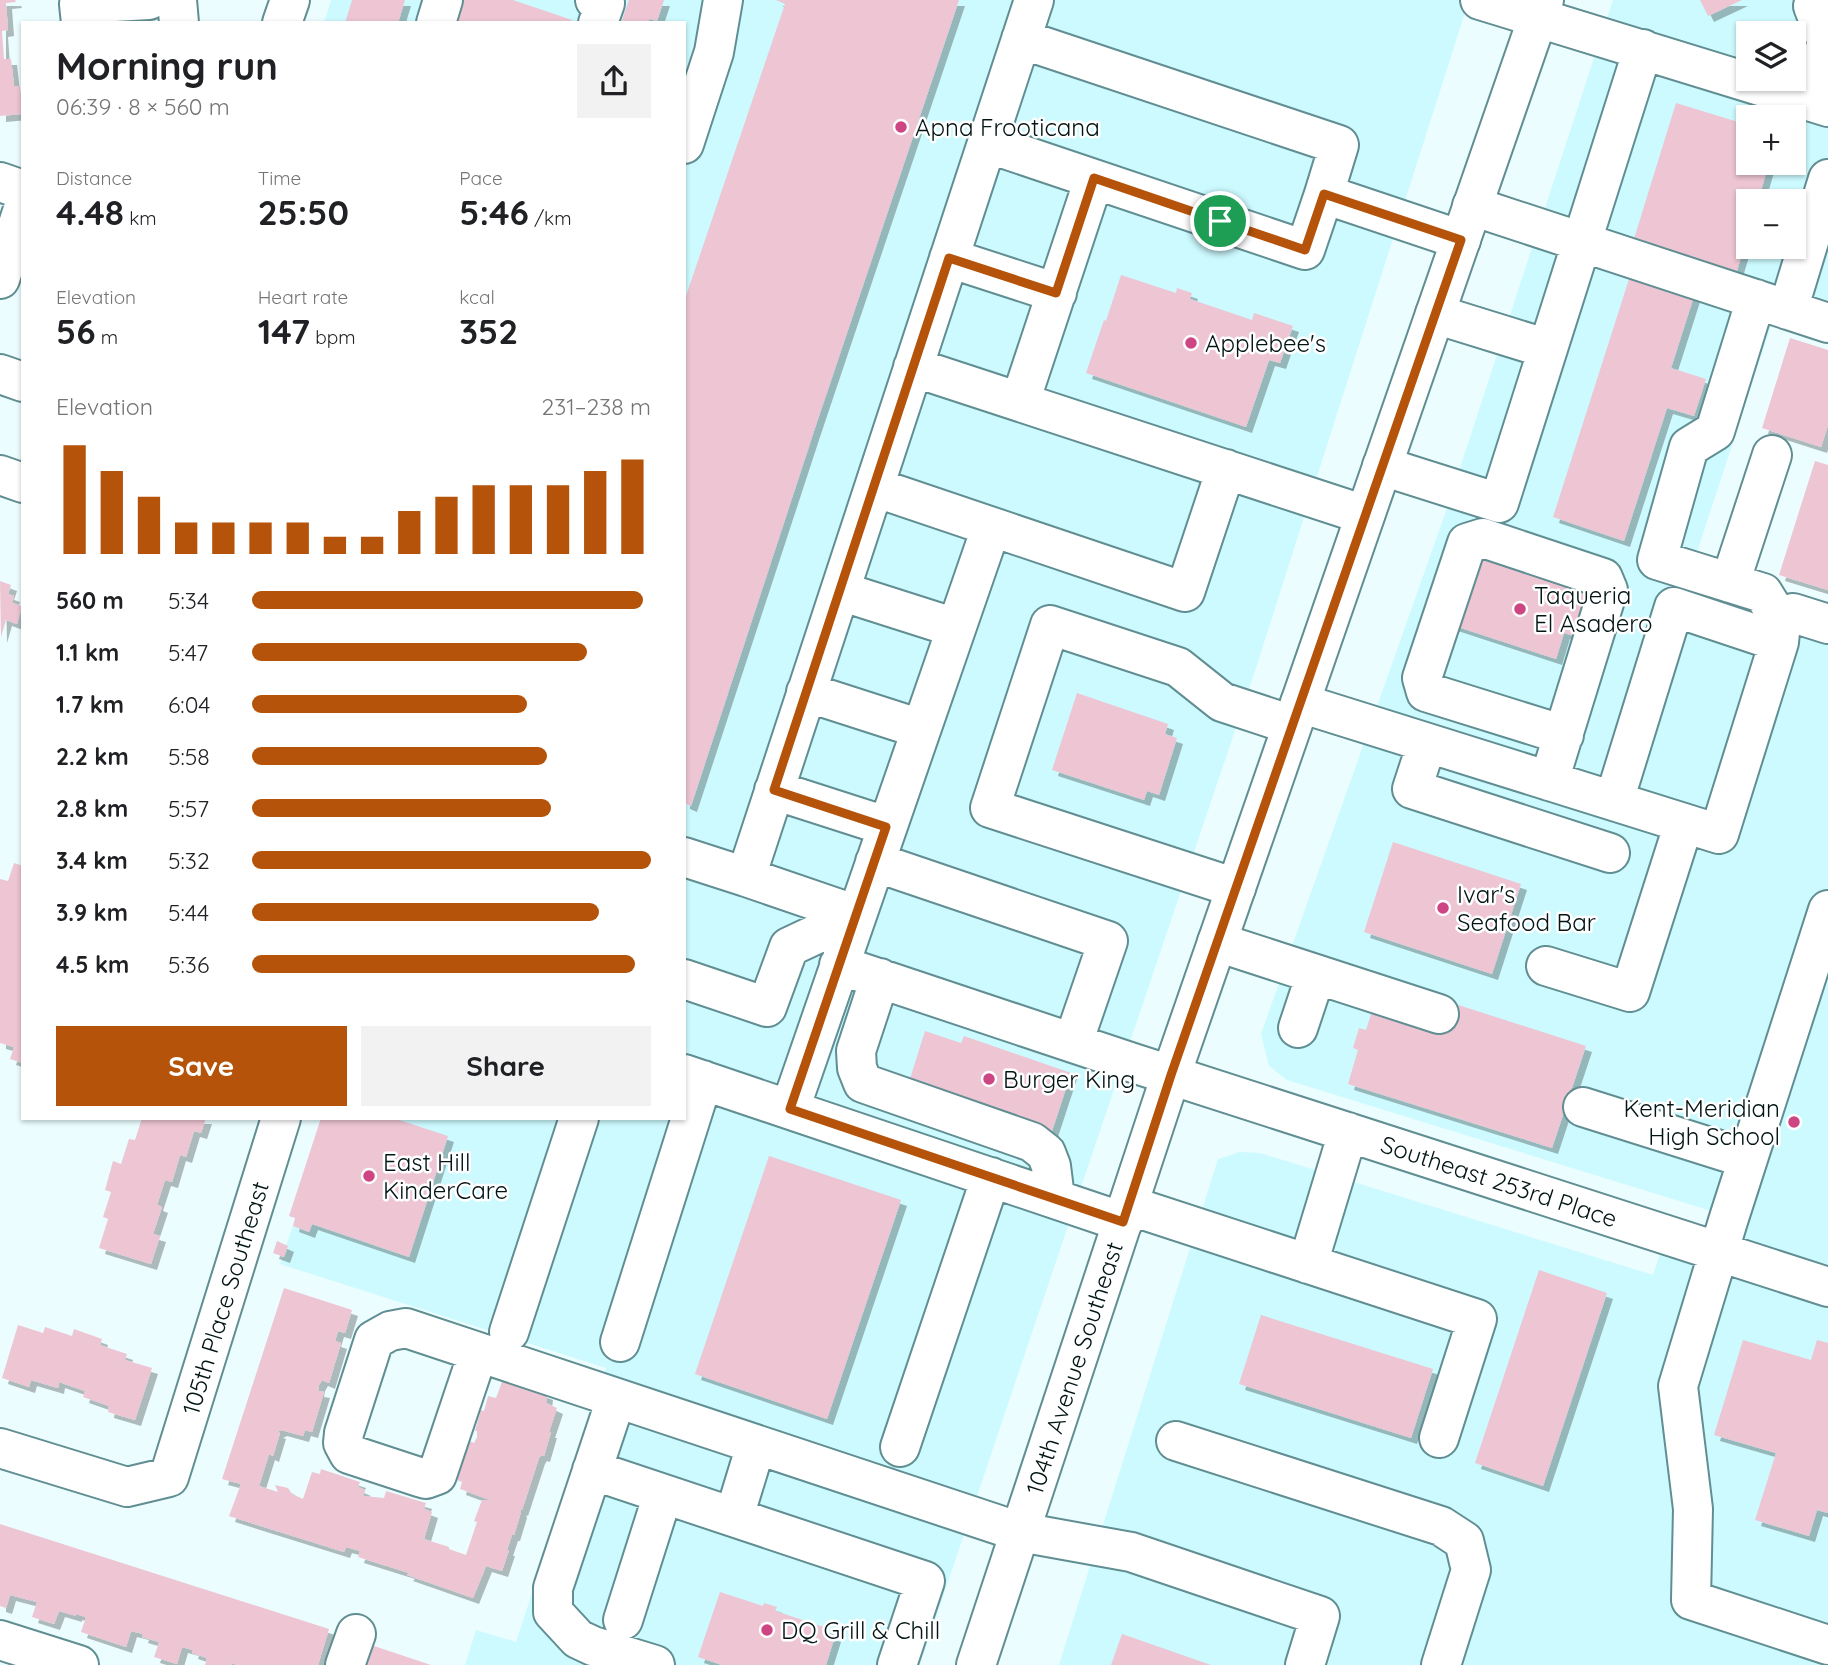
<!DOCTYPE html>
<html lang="en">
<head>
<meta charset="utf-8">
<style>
  :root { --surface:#fff; --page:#f2f2f2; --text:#202124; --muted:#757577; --accent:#b45309 }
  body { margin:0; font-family:Quicksand,sans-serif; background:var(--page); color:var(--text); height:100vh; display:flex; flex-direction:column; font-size:26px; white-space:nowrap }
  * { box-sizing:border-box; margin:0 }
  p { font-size:23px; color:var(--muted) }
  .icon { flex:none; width:38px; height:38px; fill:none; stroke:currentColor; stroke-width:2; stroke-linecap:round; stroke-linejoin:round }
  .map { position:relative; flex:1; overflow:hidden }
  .sheet { position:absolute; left:21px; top:21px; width:665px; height:1099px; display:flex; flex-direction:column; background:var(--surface); border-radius:0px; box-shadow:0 2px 5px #0004 }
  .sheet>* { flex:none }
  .tools { position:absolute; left:1736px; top:21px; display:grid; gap:14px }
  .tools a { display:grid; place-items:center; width:70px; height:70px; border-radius:0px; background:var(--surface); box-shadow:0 2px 5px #0004; font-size:35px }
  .pin { position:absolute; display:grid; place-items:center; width:60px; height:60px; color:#fff; margin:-30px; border:4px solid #fff; border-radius:50%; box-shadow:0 2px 7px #0007 }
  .round { display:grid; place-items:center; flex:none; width:74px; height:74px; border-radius:0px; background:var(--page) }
  .summary { display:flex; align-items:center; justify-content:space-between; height:119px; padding:0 35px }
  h1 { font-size:38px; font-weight:800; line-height:52px }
  .metrics { display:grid; grid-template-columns:repeat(3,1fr); gap:10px; height:119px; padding:7px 35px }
  .metrics div { display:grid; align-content:center }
  .metrics b { font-size:35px; font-weight:800 }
  .metrics small { font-size:19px; font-weight:400 }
  .metrics p { font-size:19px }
  .chart { height:196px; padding:14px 35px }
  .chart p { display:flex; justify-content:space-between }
  .chart svg { width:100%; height:126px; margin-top:7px; stroke:var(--accent); stroke-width:6 }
  .primary-button { display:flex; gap:14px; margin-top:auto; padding:14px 35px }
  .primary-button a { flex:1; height:80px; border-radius:0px; background:var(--accent); color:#fff; font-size:28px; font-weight:800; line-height:80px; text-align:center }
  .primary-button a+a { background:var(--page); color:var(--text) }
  ul { padding:0 35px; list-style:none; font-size:23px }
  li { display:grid; grid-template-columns:112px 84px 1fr; align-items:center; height:52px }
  li i { height:18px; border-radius:9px; background:var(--accent) }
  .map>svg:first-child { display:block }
</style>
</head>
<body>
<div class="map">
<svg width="1828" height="1665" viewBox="0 0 1828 1665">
  <defs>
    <filter id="shadow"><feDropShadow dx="6" dy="6" stdDeviation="0" flood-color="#0004"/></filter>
  </defs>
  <rect width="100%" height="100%" fill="#ebfdff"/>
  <path fill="#ccfafe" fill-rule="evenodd" d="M331,0H1469L1255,671L920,1665H465L476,1630L516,1642L606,1368L280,1264L329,1118H684V23H324Z
    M1613,0H1828V310L1781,295L1683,595L1828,643V1665H1059L1218,1159L1240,1152L1260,1153L1653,1275L1666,1235L1717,1252L1718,1213L1287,1080L1269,1066L1261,1034L1444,517ZM1748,33H1794V79H1748ZM1748,117H1794V163H1748ZM1748,201H1794V247H1748Z"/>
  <path fill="#edc5d3" filter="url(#shadow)" d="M0,0H15L16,2L6,3L8,30L2,31L4,59H11L14,86H20L22,114L0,116Z
    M352,0H405L398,23H345Z
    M456,0H513L572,20L571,23H449Z
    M629,0H664L657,21L649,19L648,23H621Z
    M776,0H959L815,428L691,806L684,803V302L785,4Z
    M1700,0H1742L1708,16Z
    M1676,103L1748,125V163H1769L1758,201H1748V234L1736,274L1633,242Z
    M1121,275L1176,293L1177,288L1192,293L1190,299L1252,320L1254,313L1293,326L1280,363L1269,360L1246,427L1086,373L1104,320L1106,321Z
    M1630,276L1694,296L1671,368L1706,379L1694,416L1667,408L1624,541L1553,517Z
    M1790,338L1828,350V425L1821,447L1762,428Z
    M1815,461L1828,465V590L1779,575Z
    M1475,552L1579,585L1578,590L1588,593L1574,636L1564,633L1556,659L1452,625Z
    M0,581L11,585L8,594L14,596L12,603L22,606L17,624L6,620L1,637Z
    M1077,693L1168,724L1165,734L1177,738L1159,795L1147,791L1144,800L1052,770Z
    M1393,842L1521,884L1492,974L1364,932Z
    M14,863L23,866V1063L10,1059L14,1047L0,1043V879L8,881Z
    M1452,1003L1586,1046L1552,1148L1348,1084L1358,1050L1353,1048L1359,1028L1366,1030L1373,1008Z
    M925,1031L961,1043L964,1036L1071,1073L1052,1131L908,1085Z
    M142,1118H206L201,1133L194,1131L186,1157L180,1155L172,1182L165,1180L157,1205L162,1207L153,1234L160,1236L151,1264L99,1248L108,1219L103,1217L111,1192L105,1190L113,1161L121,1164L129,1139L135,1140Z
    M321,1118H393L448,1136L409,1257L312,1224L309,1232L293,1226L295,1218L289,1216Z
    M769,1156L901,1200L827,1419L695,1374Z
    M277,1241L288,1246L284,1257L273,1253Z
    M1539,1270L1607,1293L1543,1486L1475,1463Z
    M284,1288L352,1310L345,1333L338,1331L335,1341L341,1343L329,1383L322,1380L319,1385L318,1391L324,1392L312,1432L305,1430L303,1436L281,1430L277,1432L280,1433L273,1456L269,1454L259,1486L278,1492L275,1485L288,1488L292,1494L303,1499L312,1472L320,1474L321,1469L360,1482L358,1487L365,1490L363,1496L384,1498L386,1491L426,1503L424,1509L432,1512L424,1539L449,1547V1549L466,1555L477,1522L474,1521L482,1500H490L460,1489L462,1482L457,1480L469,1441L474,1443L477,1437V1431H475L481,1410L484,1411L488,1396L496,1398L503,1379L547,1394L546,1403L557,1408L549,1432H551L544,1456L541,1455L539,1458L522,1510L520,1509L521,1512L514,1535H512L507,1550H509L502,1571L486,1566L473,1598L407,1575L409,1573L358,1557L360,1551L346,1547L344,1552L229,1516L241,1484L222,1479Z
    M1261,1315L1433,1369L1411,1438L1239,1384Z
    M18,1325L43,1333L45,1327L72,1336L74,1329L102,1339L100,1345L127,1354L125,1360L152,1368L135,1420L108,1412L109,1406L83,1397L85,1391L59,1382L58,1388L31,1380L29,1387L2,1378Z
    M1743,1340L1811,1360L1817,1340L1828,1343V1513L1817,1510L1809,1536L1755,1520L1776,1453L1714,1435Z
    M0,1524L329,1629L318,1665H237L232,1663L231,1665H205L207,1658L192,1653L193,1650L182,1647L177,1664L154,1657L159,1642L142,1637L143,1634L131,1631L126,1647L81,1632L86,1617L76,1614V1616L59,1611L54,1624L32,1617L37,1602L10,1595L6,1608L0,1606Z
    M720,1592L763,1606L764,1603L777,1607L775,1611L827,1628L825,1633L835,1636L826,1665H722L698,1657Z
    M1122,1634L1211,1665H1111Z
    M362,1642L431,1665H357Z"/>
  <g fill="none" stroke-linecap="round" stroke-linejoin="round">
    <g stroke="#618e92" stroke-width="42">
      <path id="minor" d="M177,0L179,23
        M595,0L605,3L598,23
        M1480,0L1828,107
        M81,23L79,4L149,0
        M282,23L290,0
        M436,23L443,0
        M1021,39L1339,145L1324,194
        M1808,101L1827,42L1813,6L1815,0
        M987,143L1305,250L1324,194L1461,240
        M684,144L714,52L723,0
        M0,182L23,190
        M1472,206L1828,323
        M949,258L1057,293
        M0,279L23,209
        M1756,299L1715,431L1689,447L1657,560L1763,593L1781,622
        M1788,310L1828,179
        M1435,314L1548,349
        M913,367L1365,515
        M0,374L23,382
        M1020,402L1094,179
        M1382,466L1499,503L1643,49
        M0,475L23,483
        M874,487L1185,592L1226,469
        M1730,583L1772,455
        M840,591L956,628
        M1779,642L1781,622L1793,613L1828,624
        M806,692L921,729
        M1300,703L1719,834L1779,642L1674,607L1614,801
        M1427,743L1412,789L1610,853
        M1549,781L1608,590L1603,578L1483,538L1467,543L1422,678L1426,692L1564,735
        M774,790L886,826
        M684,857L746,877
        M875,862L1108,941L1073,1043
        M1236,888L990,808L1050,625L1178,667L1222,702L1292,725
        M1828,910L1728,1221L1678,1386L1693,1509L1691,1600L1828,1645
        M857,915L746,877L1034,0
        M1217,942L1439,1014
        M839,965L1130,1062L1828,1287
        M1546,966L1630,992L1684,823
        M880,978L856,1051L857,1068L863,1083L1032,1142L1046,1153L1051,1166L1055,1198
        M684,979L767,1007L789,947L857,915
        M1298,1028L1316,974
        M684,1074L1123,1222
        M1583,1107L1748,1159
        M790,1109L991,528
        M1128,1205L1477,1319L1439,1438
        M1308,1264L1348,1132
        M509,1332L579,1118
        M620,1342L703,1080
        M478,1353L437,1475L426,1479L419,1477L349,1454L343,1443L344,1433L374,1340L390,1331L406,1328L1020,1532L1131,1552L1320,1616L1305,1665
        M616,1399L553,1588V1612L578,1639L593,1646L655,1665
        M1176,1441L1441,1526L1464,1541L1471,1570L1441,1665
        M900,1447L991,1177
        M0,1448L127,1487L169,1477L281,1118
        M592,1470L925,1581L897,1665
        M734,1517L756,1445
        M623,1620L663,1494
        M0,1640L79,1665
        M345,1665L356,1634"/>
    </g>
    <g stroke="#618e92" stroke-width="42">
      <path id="major" d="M976,1665L1171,1075L1544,0"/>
    </g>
    <use href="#minor" stroke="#fff" stroke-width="38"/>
    <use href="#major" stroke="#fff" stroke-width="38"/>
  </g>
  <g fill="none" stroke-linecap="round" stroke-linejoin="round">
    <g stroke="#fff" stroke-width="14">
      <path id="route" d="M1094,178L1305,250L1324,194L1461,240L1171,1075L1123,1222L790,1109L886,827L774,790L949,258L1056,293Z"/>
    </g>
    <use href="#route" stroke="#b45309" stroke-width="9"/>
  </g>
  <g fill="#cd4583" stroke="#fff" stroke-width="2.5">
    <circle cx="901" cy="127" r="7"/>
    <circle cx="1191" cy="343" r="7"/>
    <circle cx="1520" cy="609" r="7"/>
    <circle cx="1443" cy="908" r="7"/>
    <circle cx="989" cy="1079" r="7"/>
    <circle cx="1794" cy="1122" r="7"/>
    <circle cx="369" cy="1176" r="7"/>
    <circle cx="767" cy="1630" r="7"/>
  </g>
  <g text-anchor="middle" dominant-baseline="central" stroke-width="5" stroke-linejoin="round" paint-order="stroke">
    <g font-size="24" fill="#031415" stroke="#fff" text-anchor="start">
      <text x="915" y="127">Apna Frooticana</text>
      <text x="1205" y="343">Applebee's</text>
      <text x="1534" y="595">Taqueria<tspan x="1534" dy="28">El Asadero</tspan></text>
      <text x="1457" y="894">Ivar's<tspan x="1457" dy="28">Seafood Bar</tspan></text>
      <text x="1003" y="1079">Burger King</text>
      <text x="1780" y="1108" text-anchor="end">Kent-Meridian<tspan x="1780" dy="28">High School</tspan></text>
      <text x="383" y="1162">East Hill<tspan x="383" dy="28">KinderCare</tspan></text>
      <text x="781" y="1630">DQ Grill &amp; Chill</text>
    </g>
    <g font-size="24" fill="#031415" stroke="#fff">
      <text transform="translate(1499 1181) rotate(18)">Southeast 253rd Place</text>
      <text transform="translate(225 1298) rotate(-73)">105th Place Southeast</text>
      <text transform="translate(1074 1368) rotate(-72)">104th Avenue Southeast</text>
    </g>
  </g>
</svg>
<div class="tools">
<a><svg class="icon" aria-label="layers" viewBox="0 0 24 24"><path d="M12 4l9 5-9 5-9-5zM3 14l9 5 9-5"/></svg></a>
<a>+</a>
<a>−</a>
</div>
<div class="pin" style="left:1220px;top:221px;background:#1e9e55"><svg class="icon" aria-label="arrive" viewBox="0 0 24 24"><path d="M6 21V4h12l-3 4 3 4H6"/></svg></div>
<section class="sheet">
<div class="summary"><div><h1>Morning run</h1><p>06:39 · 8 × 560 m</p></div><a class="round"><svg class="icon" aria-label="share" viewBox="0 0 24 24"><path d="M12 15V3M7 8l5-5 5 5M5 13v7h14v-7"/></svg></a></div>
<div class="metrics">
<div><p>Distance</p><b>4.48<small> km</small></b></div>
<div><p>Time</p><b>25:50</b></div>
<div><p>Pace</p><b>5:46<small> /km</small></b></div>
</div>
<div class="metrics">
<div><p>Elevation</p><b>56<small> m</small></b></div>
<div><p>Heart rate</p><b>147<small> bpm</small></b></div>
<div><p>kcal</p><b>352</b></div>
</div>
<div class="chart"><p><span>Elevation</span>231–238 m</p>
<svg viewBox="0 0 160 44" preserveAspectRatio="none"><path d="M5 44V6M15 44V15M25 44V24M35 44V33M45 44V33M55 44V33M65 44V33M75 44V38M85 44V38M95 44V29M105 44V24M115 44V20M125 44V20M135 44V20M145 44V15M155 44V11"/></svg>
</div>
<ul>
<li><b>560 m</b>5:34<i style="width:98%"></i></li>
<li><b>1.1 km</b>5:47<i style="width:84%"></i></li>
<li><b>1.7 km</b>6:04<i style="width:69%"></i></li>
<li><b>2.2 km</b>5:58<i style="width:74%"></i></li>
<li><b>2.8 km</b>5:57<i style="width:75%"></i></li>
<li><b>3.4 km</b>5:32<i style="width:100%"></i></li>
<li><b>3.9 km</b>5:44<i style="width:87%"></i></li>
<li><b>4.5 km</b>5:36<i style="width:96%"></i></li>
</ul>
<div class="primary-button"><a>Save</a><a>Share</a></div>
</section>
</div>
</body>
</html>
